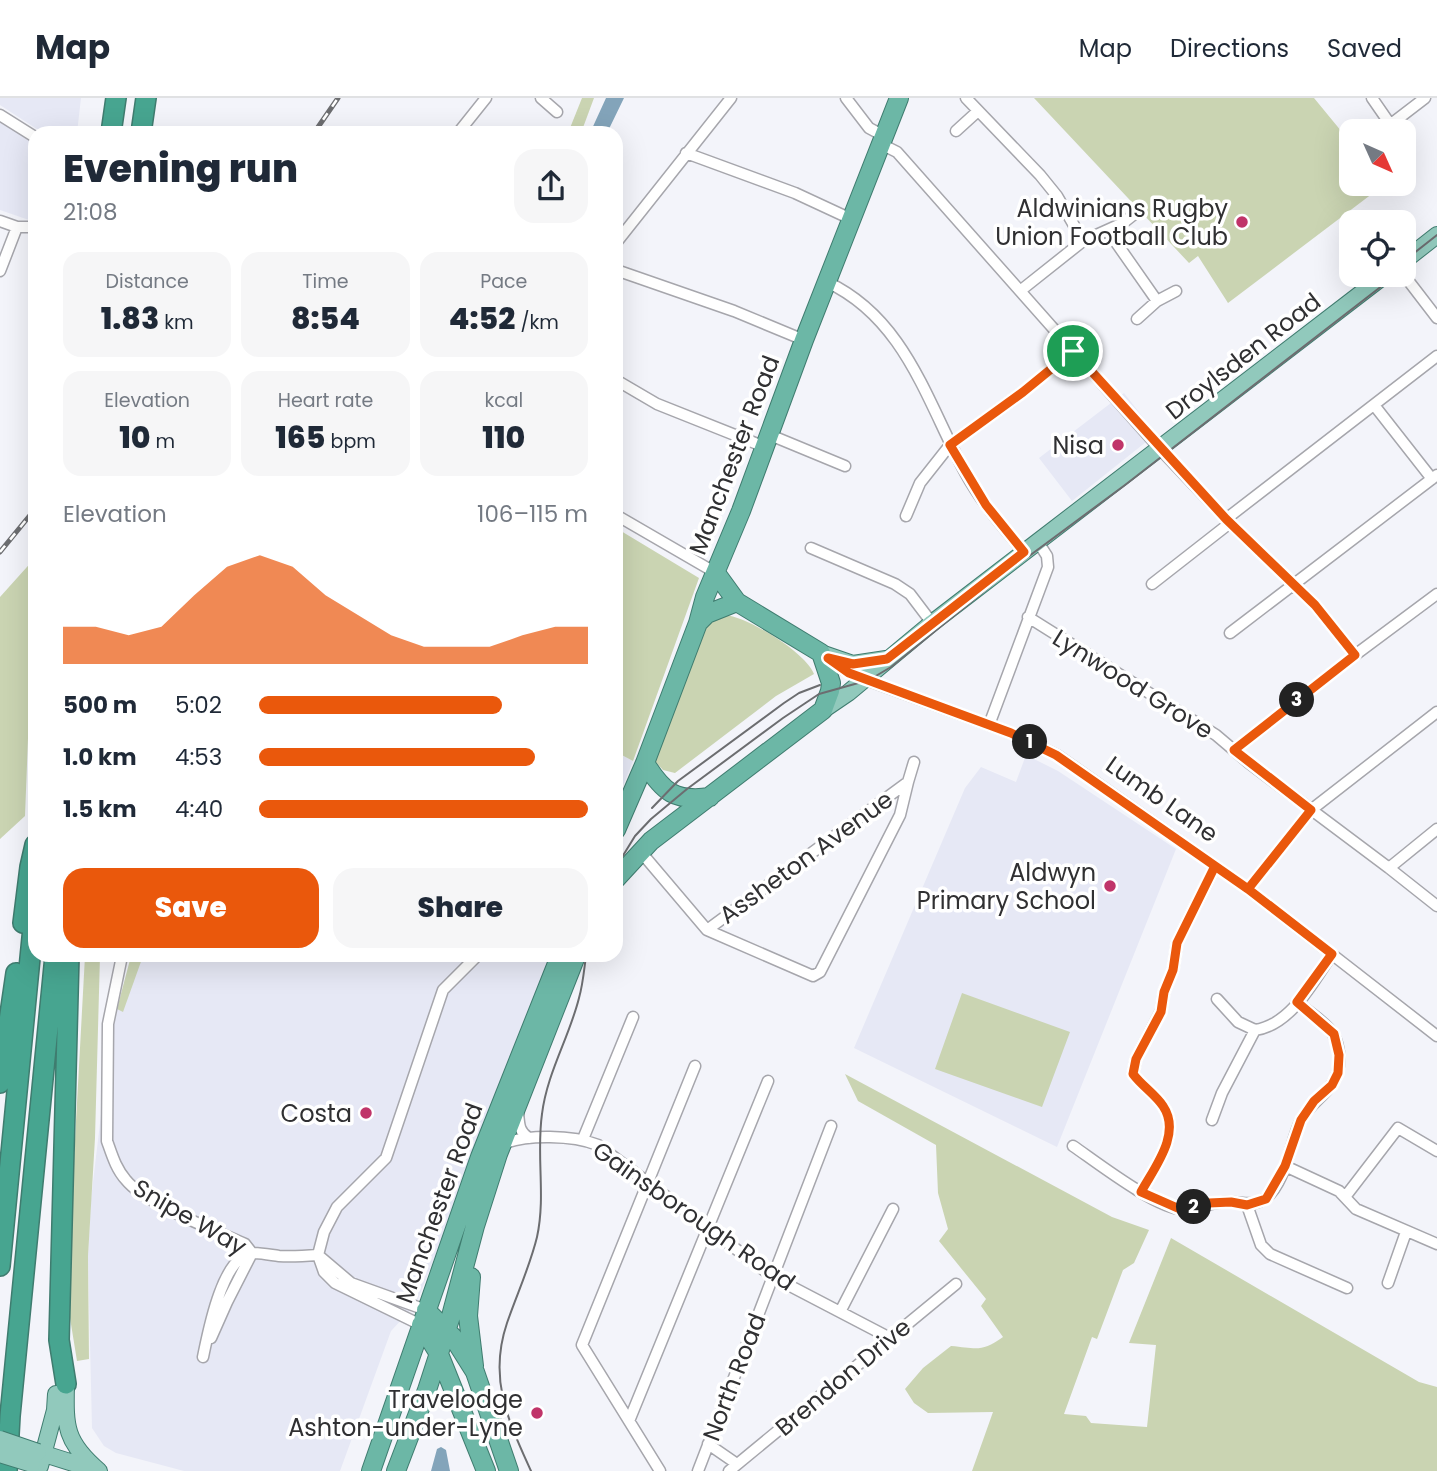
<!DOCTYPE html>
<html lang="en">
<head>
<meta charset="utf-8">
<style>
  :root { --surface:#fff; --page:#f6f6f7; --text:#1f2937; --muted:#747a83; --line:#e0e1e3; --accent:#ea580c }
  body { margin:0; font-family:Poppins,sans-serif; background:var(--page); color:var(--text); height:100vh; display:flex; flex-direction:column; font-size:26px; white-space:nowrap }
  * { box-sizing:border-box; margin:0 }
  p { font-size:23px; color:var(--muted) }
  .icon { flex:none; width:38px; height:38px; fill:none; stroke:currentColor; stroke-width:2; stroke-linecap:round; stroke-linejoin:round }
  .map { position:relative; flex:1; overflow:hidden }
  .details { position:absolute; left:28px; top:28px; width:595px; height:836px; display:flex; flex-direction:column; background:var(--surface); border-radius:21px; box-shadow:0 7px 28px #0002 }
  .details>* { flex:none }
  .needle { width:46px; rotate:135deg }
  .controls { position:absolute; left:1339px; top:21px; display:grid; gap:14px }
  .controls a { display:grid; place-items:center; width:77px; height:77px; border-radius:14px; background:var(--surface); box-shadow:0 7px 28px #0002; font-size:35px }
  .pin { position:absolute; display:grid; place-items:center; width:60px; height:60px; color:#fff; margin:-30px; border:4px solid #fff; border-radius:50%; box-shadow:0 2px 7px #0007 }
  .km { position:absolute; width:35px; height:35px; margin:-18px; border-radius:50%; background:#222; color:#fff; font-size:19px; line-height:35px; text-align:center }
  .round { display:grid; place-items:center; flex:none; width:74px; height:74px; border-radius:21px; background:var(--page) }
  .overview { display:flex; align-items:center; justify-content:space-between; height:119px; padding:0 35px }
  h1 { font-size:38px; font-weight:800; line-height:52px }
  .figures { display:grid; grid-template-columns:repeat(3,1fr); gap:10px; height:119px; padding:7px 35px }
  .figures div { display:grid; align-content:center; border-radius:18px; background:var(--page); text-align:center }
  .figures b { font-size:30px; font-weight:800 }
  .figures small { font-size:19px; font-weight:400 }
  .figures p { font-size:19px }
  .chart { height:196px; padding:14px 35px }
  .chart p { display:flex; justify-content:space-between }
  .chart svg { width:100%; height:126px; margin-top:7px; fill:var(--accent); opacity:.7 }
  .button { display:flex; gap:14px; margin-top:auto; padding:14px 35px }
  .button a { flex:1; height:80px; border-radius:21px; background:var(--accent); color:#fff; font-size:28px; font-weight:800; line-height:80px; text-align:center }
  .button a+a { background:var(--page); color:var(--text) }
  ul { padding:0 35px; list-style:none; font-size:23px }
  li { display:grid; grid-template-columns:112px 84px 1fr; align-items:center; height:52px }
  li i { height:18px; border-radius:9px; background:var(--accent) }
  header { display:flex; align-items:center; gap:42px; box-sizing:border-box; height:98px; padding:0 35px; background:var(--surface); border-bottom:2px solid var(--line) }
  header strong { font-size:33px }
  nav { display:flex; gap:38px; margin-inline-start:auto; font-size:24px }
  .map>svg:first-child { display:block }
</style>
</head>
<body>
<header>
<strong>Map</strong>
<nav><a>Map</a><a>Directions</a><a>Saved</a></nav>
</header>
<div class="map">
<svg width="1437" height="1373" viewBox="0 0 1437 1373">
  <rect width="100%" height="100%" fill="#f3f4fa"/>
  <path fill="#e6e8f5" d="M0,0H81L77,35H43L0,7Z
    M0,24L35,46V120L29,122L0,112Z
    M1124,295L1156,336L1072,403L1039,360Z
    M616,654L633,663L616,705Z
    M1026,657L1058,673L1176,751L1057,1049L854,950L965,690L981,669L1016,684Z
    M131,858H554L555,861L416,1206L391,1233L340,1373H184L116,1355L104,1348L92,1330L88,1158L91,1101L110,941Z"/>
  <path fill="#cad4b2" d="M582,0H594L581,35H568Z
    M1034,0H1314L1351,45V86H1385L1228,205L1198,158L1189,165Z
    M616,430L699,480L633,663L616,654Z
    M35,460L25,718L0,741V499Z
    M725,517C748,519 805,554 814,576L776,598L675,675L663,672L654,662L703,531L710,522Z
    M85,858H100L95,1040L88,1158L89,1261L77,1263L70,1220L71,1115Z
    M131,858H143L123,914L117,911Z
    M962,895L1070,934L1042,1009L935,971Z
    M845,976L1112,1119L1149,1132L1134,1165L1123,1172L1097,1241L1092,1239L1064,1316L1086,1318L1091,1325L1147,1329L1156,1247L1129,1245L1171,1140L1419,1284L1437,1289V1373H972L993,1314L928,1315L914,1305L905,1291L923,1270L951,1248C976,1250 981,1255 1003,1239L981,1208L986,1201L939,1143L948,1131L938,1095L936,1047L858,1003Z"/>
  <path fill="#83a4ba" d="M606,0H624L607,35H590Z
    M441,1349L446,1352L450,1373H431L437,1351Z"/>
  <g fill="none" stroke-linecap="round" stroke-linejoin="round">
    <g stroke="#a6a6ac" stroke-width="13">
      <path id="minor" d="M541,0L557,14
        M846,0L869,30L884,38
        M966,0L1040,77L1057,98L1083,143
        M1372,0L1390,26
        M0,17L35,39
        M956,33L978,13
        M1382,33L1425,0
        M458,35L486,0
        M881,46L897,54L1160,351L1230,425L1315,507L1355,557
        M686,55L795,95L851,121
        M0,123L17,129H35
        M1108,133L1157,203L1176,193
        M616,145L731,0
        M616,172L734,213L804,242
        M0,173L17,129
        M1404,177L1437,220
        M827,184C906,221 927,305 966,376C982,405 1003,429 1024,454
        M1020,193L1083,143L1123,125L1137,114
        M1137,221L1157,203
        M616,282L657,306L765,349
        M1374,307L1432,381
        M770,337L845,368
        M616,417L716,475
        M906,418L920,385L950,347L1023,294L1073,253
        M1226,421L1437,258
        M811,450L895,486L910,496L932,525
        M1152,486L1230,425
        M1028,519L1216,637L1249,665L1389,770L1437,808
        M1230,535L1437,377
        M831,562L842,571L858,579L1011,635L1057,657L1248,791L1437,938
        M989,627L1048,469L1047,458L1038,444
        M1234,652L1355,557L1437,496
        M908,684L914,664
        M640,753L707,832L813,878L820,874L900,717L908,684L707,832
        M1389,770L1437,731
        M1248,791L1311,712L1437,614
        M122,858L108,926L107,1043C112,1057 116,1071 126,1082C145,1106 215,1132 245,1146L252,1155
        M1217,901L1238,924L1255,932
        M518,1012C519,1025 518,1033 529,1040
        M1212,1022L1222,995L1255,932C1291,927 1313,884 1332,856
        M583,1041L633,919
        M502,1046C527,1036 573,1037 598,1047L773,1179L890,1240
        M1073,1048C1095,1063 1158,1112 1183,1111C1199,1111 1214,1103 1230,1104C1243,1104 1254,1109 1266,1100C1286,1084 1290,1044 1301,1022C1309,1007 1323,999 1332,986C1342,973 1341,949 1333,936C1325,923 1308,914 1297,904
        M1285,1068L1339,1093L1356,1111L1437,1146
        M1141,1094C1154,1070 1182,1036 1163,1008C1155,996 1142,988 1133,976L1136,961L1161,913L1164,894L1173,872L1177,845L1215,768
        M1345,1099L1398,1030L1437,1053
        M1247,1107L1261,1147L1270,1156L1347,1190
        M318,1157L324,1134L337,1109L386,1060L443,892L477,858
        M318,1157L324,1174L335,1185L421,1227
        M1388,1185L1406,1134
        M840,1214L893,1111
        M211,1240L227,1204L252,1155
        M203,1259C208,1235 222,1158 252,1155C261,1155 271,1157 279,1158C292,1159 305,1158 318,1157L351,1185L426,1212
        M629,1323L768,983
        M708,1346L737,1366
        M660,1373L582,1247L695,968
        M698,1373L831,1028
        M729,1373L956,1186"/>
    </g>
    <g stroke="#3f7c6f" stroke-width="18">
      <path id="primary" d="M1404,163L1437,137
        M821,555L853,566L886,561
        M823,612L848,595L932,525L1385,177
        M66,1286C65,1329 65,1344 99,1373
        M38,1354L92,1371
        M40,1368L55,1312L56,1296"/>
    </g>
    <g stroke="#3f7c6f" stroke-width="20">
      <path id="trunk" d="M698,525L707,516L737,504
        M645,665C663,694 675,704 710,699
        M616,732L645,665L698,525L705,499L741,413L804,242L899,0
        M616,781L651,743L823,612L830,593L831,585L821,555L737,504L716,475
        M471,1179L468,1218L474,1268
        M426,1212L453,1239L475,1274L509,1373
        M421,1227L439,1256L486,1373
        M371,1373L480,1059L560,858
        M396,1373L427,1292L451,1218L475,1128L498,1056L576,858"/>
    </g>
    <g stroke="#3f7c6f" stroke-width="22">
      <path id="motorway" d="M111,35L116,0
        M141,35L146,0
        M23,825L30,769L35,747
        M0,985L16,875
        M0,1168L35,809
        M66,1286L59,1242L69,858
        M7,1373L10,1318L55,858"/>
    </g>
    <use href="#minor" stroke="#fff" stroke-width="10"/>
    <use href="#primary" stroke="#91c9bc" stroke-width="16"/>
    <use href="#trunk" stroke="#6cb7a6" stroke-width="18"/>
    <use href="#motorway" stroke="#47a590" stroke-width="19"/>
    <path stroke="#6c6d70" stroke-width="2" d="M1404,163L1437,137
      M652,710L678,683L784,605L799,595L820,587
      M616,769L635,738L651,721L687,691L783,620L819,596L869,582L891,569L1009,473L1125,387L1396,177
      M531,1373C508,1322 488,1281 507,1225C517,1196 530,1168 537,1139C546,1098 536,1057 542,1016C547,975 569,940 579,900C583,886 584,872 586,858"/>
    <g stroke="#6c6d70" stroke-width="5">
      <path id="rail" d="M314,35L338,0
        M0,454L31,416"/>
    </g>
    <use href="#rail" stroke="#fff" stroke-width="2.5" stroke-dasharray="8" stroke-linecap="butt"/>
    <g stroke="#3f7c6f" stroke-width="18" stroke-linecap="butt">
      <path id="primary-bridge" d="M0,1341L38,1354
        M0,1356L32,1366"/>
    </g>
    <use href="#primary-bridge" stroke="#91c9bc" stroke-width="16"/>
  </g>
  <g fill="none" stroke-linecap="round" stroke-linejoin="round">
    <g stroke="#fff" stroke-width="14">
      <path id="route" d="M1073,253L1023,294L950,347L986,407L1024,454L887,561L853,566L828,560L849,575L1011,635L1056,657L1248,791L1332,856L1297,904L1334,936L1339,957L1338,975L1332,987L1314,1003L1301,1022L1285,1068L1266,1101L1247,1107L1231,1104L1209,1105L1182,1112L1141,1094C1154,1070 1182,1036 1163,1008C1155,996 1142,988 1133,976L1136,961L1161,914L1164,894L1173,872L1177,845L1215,768L1248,791L1311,712L1234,652L1355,557L1315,507L1226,421L1073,253"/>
    </g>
    <use href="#route" stroke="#ea580c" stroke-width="9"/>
  </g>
  <g fill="#c03469" stroke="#fff" stroke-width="2.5">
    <circle cx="1242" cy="124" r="7"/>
    <circle cx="1118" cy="347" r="7"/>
    <circle cx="1110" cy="788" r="7"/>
    <circle cx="366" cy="1015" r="7"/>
    <circle cx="537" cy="1315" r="7"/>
  </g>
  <g text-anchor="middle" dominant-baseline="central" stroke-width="7" stroke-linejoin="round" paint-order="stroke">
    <g font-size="24" fill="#303032" stroke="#fff" text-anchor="end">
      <text x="1228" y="110">Aldwinians Rugby<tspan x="1228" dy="28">Union Football Club</tspan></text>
      <text x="1104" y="347">Nisa</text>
      <text x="1096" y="774">Aldwyn<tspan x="1096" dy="28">Primary School</tspan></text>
      <text x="352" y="1015">Costa</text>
      <text x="523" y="1301">Travelodge<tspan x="523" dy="28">Ashton-under-Lyne</tspan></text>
    </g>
    <g font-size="24" fill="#303032" stroke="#fff">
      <text transform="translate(1243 258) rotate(-38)">Droylsden Road</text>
      <text transform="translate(734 357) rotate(-69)">Manchester Road</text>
      <text transform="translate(1133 586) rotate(32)">Lynwood Grove</text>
      <text transform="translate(1162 701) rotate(35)">Lumb Lane</text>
      <text transform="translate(806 759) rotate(-36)">Assheton Avenue</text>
      <text transform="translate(439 1105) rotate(-70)">Manchester Road</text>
      <text transform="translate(694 1118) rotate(35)">Gainsborough Road</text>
      <text transform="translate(190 1119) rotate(30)">Snipe Way</text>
      <text transform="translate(734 1279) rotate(-69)">North Road</text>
      <text transform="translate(843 1279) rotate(-40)">Brendon Drive</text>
    </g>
  </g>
</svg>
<div class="controls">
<a><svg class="needle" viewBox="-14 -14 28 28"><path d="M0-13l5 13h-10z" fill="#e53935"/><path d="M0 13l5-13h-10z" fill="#747a83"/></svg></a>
<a><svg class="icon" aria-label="locate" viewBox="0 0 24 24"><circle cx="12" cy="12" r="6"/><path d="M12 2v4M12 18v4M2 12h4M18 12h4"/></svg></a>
</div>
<div class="pin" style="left:1073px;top:253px;background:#1e9e55"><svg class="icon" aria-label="arrive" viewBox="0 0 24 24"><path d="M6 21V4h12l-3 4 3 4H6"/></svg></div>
<b class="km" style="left:1030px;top:644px">1</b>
<b class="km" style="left:1194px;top:1109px">2</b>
<b class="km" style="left:1297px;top:602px">3</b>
<section class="details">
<div class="overview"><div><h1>Evening run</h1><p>21:08</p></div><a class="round"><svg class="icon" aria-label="share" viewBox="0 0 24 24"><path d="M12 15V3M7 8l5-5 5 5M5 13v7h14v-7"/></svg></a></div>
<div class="figures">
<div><p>Distance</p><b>1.83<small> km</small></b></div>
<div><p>Time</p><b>8:54</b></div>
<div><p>Pace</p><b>4:52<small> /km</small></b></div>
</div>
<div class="figures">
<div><p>Elevation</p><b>10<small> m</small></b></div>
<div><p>Heart rate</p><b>165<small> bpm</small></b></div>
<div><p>kcal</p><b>110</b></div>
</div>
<div class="chart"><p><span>Elevation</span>106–115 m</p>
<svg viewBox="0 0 160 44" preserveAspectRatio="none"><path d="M0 44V31L10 31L20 34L30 31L40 20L50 10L60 6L70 10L80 20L90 27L100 34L110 38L120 38L130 38L140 34L150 31L160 31V44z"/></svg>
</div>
<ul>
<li><b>500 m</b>5:02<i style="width:74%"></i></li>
<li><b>1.0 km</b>4:53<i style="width:84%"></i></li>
<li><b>1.5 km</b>4:40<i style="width:100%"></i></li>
</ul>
<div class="button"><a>Save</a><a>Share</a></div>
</section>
</div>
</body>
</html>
